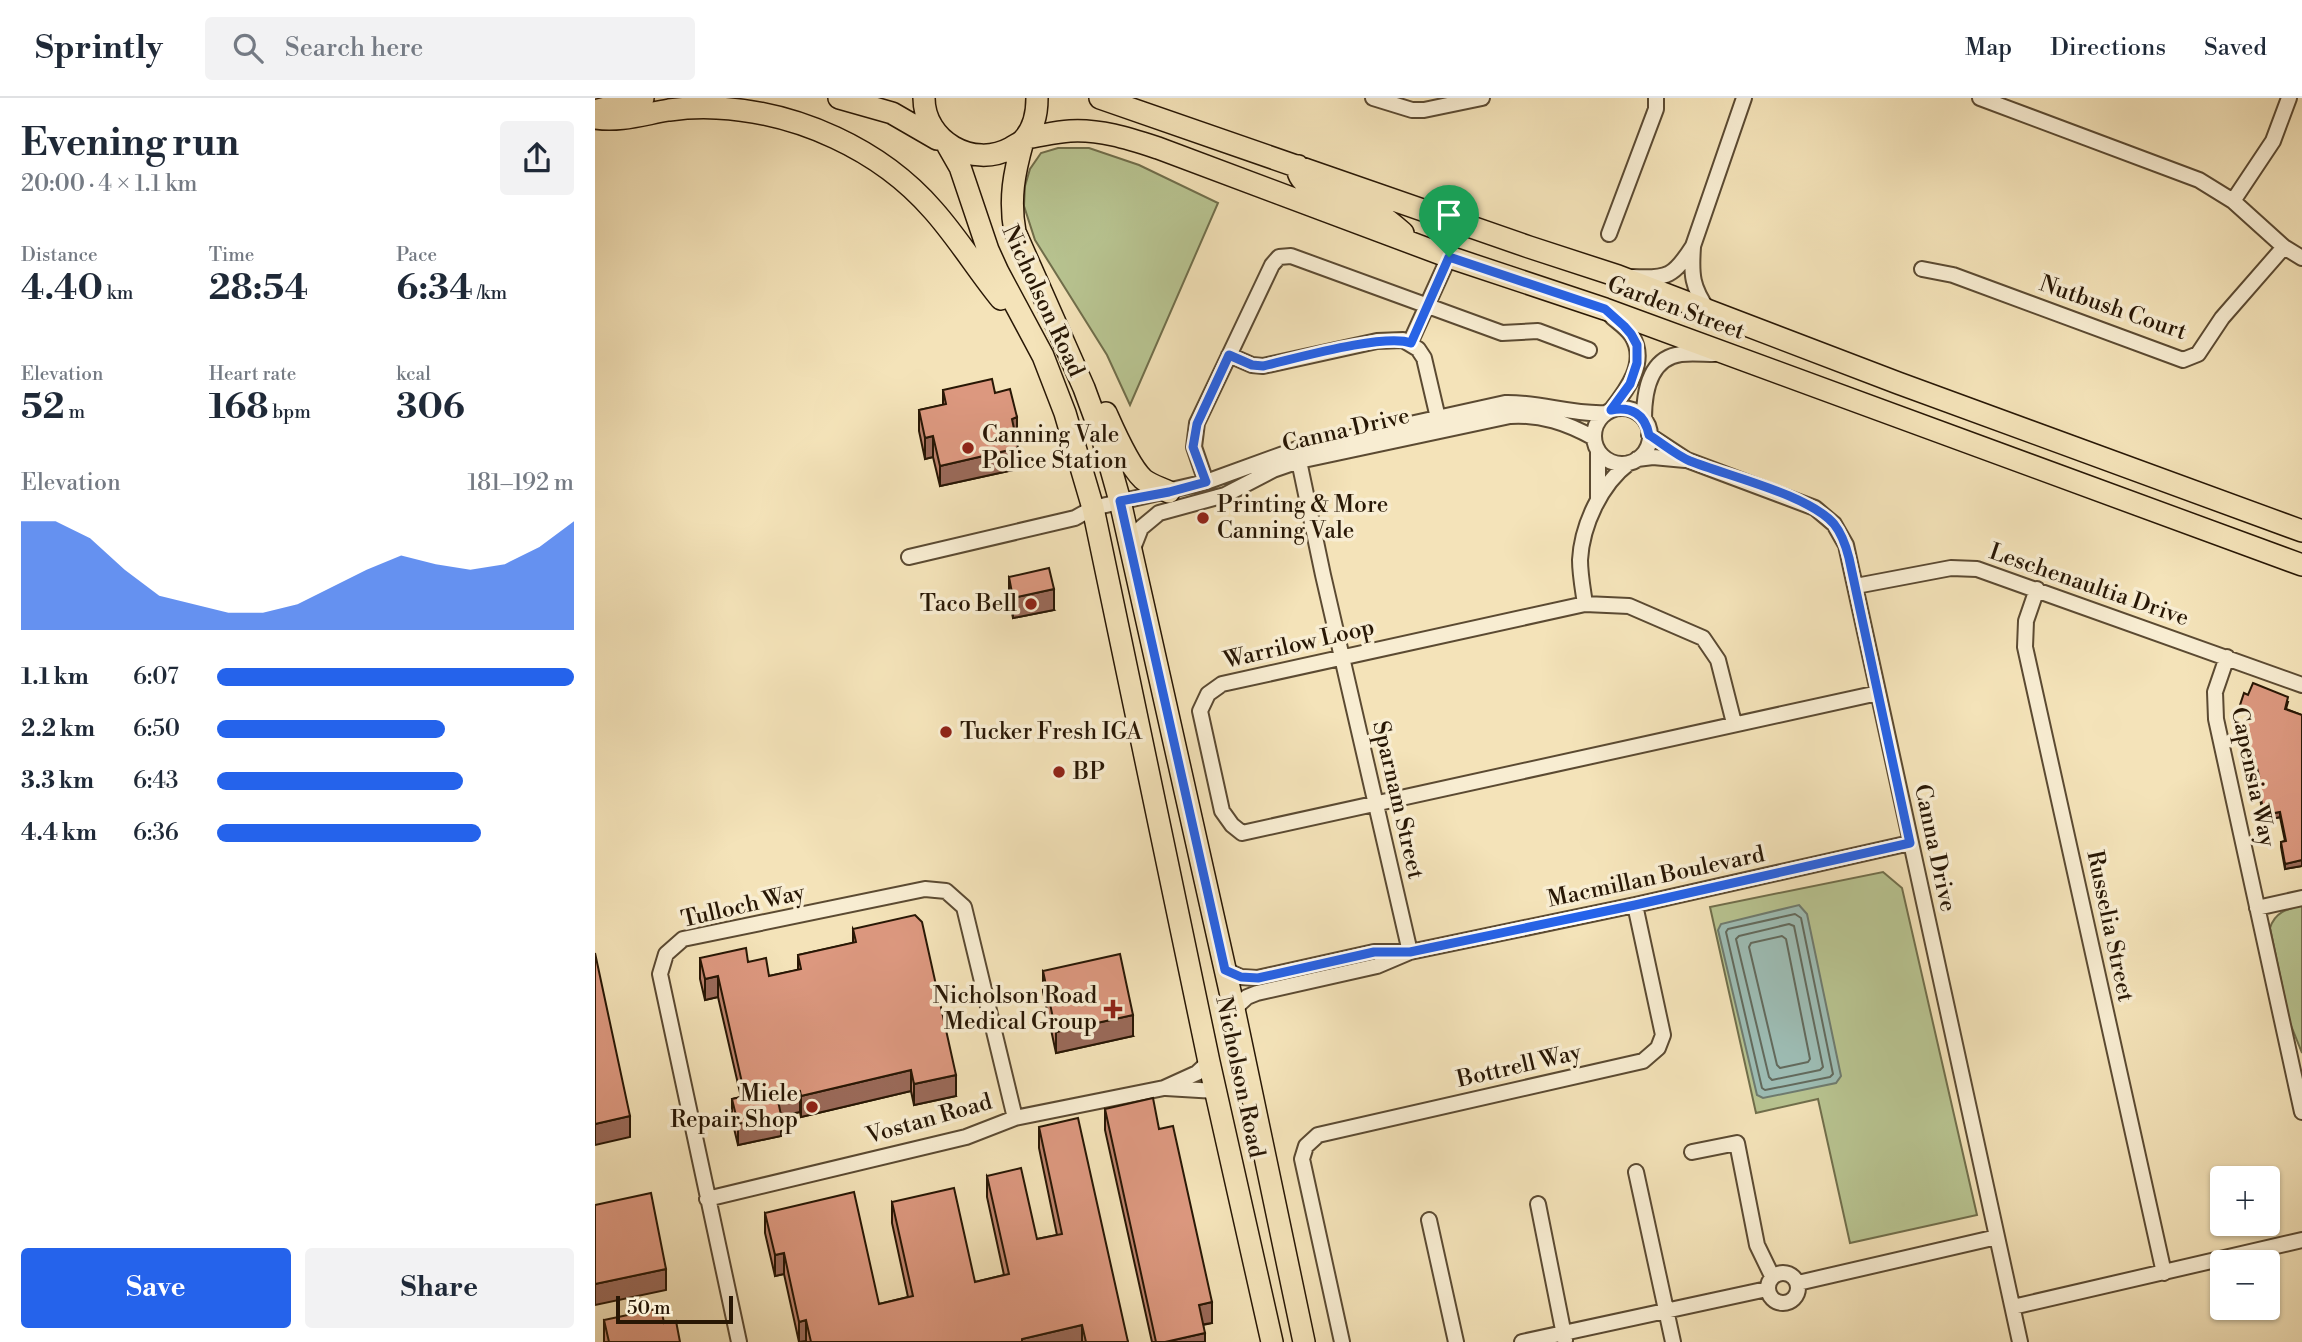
<!DOCTYPE html>
<html lang="en">
<head>
<meta charset="utf-8">
<style>
  :root { --surface:#fff; --page:#f2f2f3; --text:#1f2937; --muted:#747a83; --line:#e0e1e3; --accent:#2563eb }
  body { margin:0; font-family:"Libre Bodoni",serif; background:var(--page); color:var(--text); height:100vh; display:flex; flex-direction:column; font-size:26px; white-space:nowrap }
  * { box-sizing:border-box; margin:0 }
  p { font-size:23px; color:var(--muted) }
  .icon { flex:none; width:38px; height:38px; fill:none; stroke:currentColor; stroke-width:2; stroke-linecap:round; stroke-linejoin:round }
  .map { position:relative; flex:1; overflow:hidden }
  .drawer { display:flex; flex-direction:column; background:var(--surface); width:595px }
  .drawer>* { flex:none }
  .tools { position:absolute; left:1615px; top:1068px; display:grid; gap:14px }
  .tools a { display:grid; place-items:center; width:70px; height:70px; border-radius:7px; background:var(--surface); box-shadow:0 2px 5px #0004; font-size:35px }
  .scale { position:absolute; left:21px; bottom:18px; width:117px; box-sizing:border-box; padding-left:7px; border:4px solid #281705; border-top:0; font-size:19px; line-height:24px; white-space:nowrap; color:#281705; -webkit-text-stroke:5px #f8edd2; paint-order:stroke }
  .pin { position:absolute; display:grid; place-items:center; width:60px; height:60px; color:#fff; margin:-72px -30px; border-radius:50% 50% 50% 0; rotate:-45deg; box-shadow:0 0 7px #0007 }
  .pin .icon { rotate:45deg }
  .round { display:grid; place-items:center; flex:none; width:74px; height:74px; border-radius:7px; background:var(--page) }
  .overview { display:flex; align-items:center; justify-content:space-between; height:119px; padding:0 21px }
  h1 { font-size:38px; font-weight:800; line-height:52px }
  .stats { display:grid; grid-template-columns:repeat(3,1fr); gap:10px; height:119px; padding:7px 21px }
  .stats div { display:grid; align-content:center }
  .stats b { font-size:35px; font-weight:800 }
  .stats small { font-size:19px; font-weight:400 }
  .stats p { font-size:19px }
  .chart { height:196px; padding:14px 21px }
  .chart p { display:flex; justify-content:space-between }
  .chart svg { width:100%; height:126px; margin-top:7px; fill:var(--accent); opacity:.7 }
  .cta { display:flex; gap:14px; margin-top:auto; padding:14px 21px }
  .cta a { flex:1; height:80px; border-radius:7px; background:var(--accent); color:#fff; font-size:28px; font-weight:800; line-height:80px; text-align:center }
  .cta a+a { background:var(--page); color:var(--text) }
  ul { padding:0 21px; list-style:none; font-size:23px }
  li { display:grid; grid-template-columns:112px 84px 1fr; align-items:center; height:52px }
  li i { height:18px; border-radius:9px; background:var(--accent) }
  header { display:flex; align-items:center; gap:42px; box-sizing:border-box; height:98px; padding:0 35px; background:var(--surface); border-bottom:2px solid var(--line) }
  header strong { font-size:33px }
  nav { display:flex; gap:38px; margin-inline-start:auto; font-size:24px }
  .search { width:490px; height:63px; background:var(--page); display:flex; align-items:center; gap:18px; box-sizing:border-box; padding:0 24px; border-radius:7px; color:var(--muted); font-size:26px }
  main { display:flex; flex:1; min-height:0 }
  .map>svg:first-child { display:block }
</style>
</head>
<body>
<header>
<strong>Sprintly</strong>
<div class="search"><svg class="icon" aria-label="search" viewBox="0 0 24 24"><circle cx="10" cy="10" r="6"/><path d="M15 15l6 6"/></svg>Search here</div>
<nav><a>Map</a><a>Directions</a><a>Saved</a></nav>
</header>
<main>
<section class="drawer">
<div class="overview"><div><h1>Evening run</h1><p>20:00 · 4 × 1.1 km</p></div><a class="round"><svg class="icon" aria-label="share" viewBox="0 0 24 24"><path d="M12 15V3M7 8l5-5 5 5M5 13v7h14v-7"/></svg></a></div>
<div class="stats">
<div><p>Distance</p><b>4.40<small> km</small></b></div>
<div><p>Time</p><b>28:54</b></div>
<div><p>Pace</p><b>6:34<small> /km</small></b></div>
</div>
<div class="stats">
<div><p>Elevation</p><b>52<small> m</small></b></div>
<div><p>Heart rate</p><b>168<small> bpm</small></b></div>
<div><p>kcal</p><b>306</b></div>
</div>
<div class="chart"><p><span>Elevation</span>181–192 m</p>
<svg viewBox="0 0 160 44" preserveAspectRatio="none"><path d="M0 44V6L10 6L20 12L30 23L40 32L50 35L60 38L70 38L80 35L90 29L100 23L110 18L120 21L130 23L140 21L150 15L160 6V44z"/></svg>
</div>
<ul>
<li><b>1.1 km</b>6:07<i style="width:100%"></i></li>
<li><b>2.2 km</b>6:50<i style="width:64%"></i></li>
<li><b>3.3 km</b>6:43<i style="width:69%"></i></li>
<li><b>4.4 km</b>6:36<i style="width:74%"></i></li>
</ul>
<div class="cta"><a>Save</a><a>Share</a></div>
</section>
<div class="map">
<svg width="1707" height="1244" viewBox="0 0 1707 1244">
  <rect width="100%" height="100%" fill="#f4e3b9"/>
  <filter id="stains"><feTurbulence type="fractalNoise" baseFrequency=".00286" numOctaves="4"/><feColorMatrix values="0 0 0 0 .2 0 0 0 0 .09 0 0 0 0 .02 0 0 0 .5 -.17"/></filter>
  <radialGradient id="worn" r=".72"><stop offset=".6" stop-color="#630" stop-opacity="0"/><stop offset="1" stop-color="#630" stop-opacity=".3"/></radialGradient>
  <path fill="#b8c491" stroke="#706e4b" stroke-width="2" d="M463,50H494L544,67L623,105L535,307L512,257L440,142L429,108L430,88L435,71L446,55Z
    M1288,774L1307,790L1382,1117L1255,1145L1223,1001L1161,1015L1115,809Z
    M1707,807V955L1695,925L1675,830C1680,814 1692,811 1707,807Z"/>
  <path fill="#9dbdb5" stroke="#6e7b6f" stroke-width="2" d="M1204,807L1212,816L1246,978L1241,985L1168,1000L1162,997L1123,832L1126,826Z"/>
  <g fill="none" stroke-linecap="round" stroke-linejoin="round">
    <path stroke="#626a5d" stroke-width="2" d="M1200,816L1206,820L1238,976L1235,979L1170,992L1167,990L1131,834L1133,831Z
      M1194,826L1199,828L1228,969L1225,972L1177,982L1174,979L1141,841L1144,838Z
      M1187,838L1191,841L1215,961L1213,964L1185,970L1182,967L1154,849L1156,845Z"/>
    <g stroke="#5b4a32" stroke-width="18">
      <path id="minor" d="M778,0L817,12H829L887,0
        M1385,0L1604,82L1638,103L1689,149L1707,160
        M1638,103L1678,43L1694,0
        M1014,136L1061,11V0
        M1098,149C1096,177 1097,189 1113,212
        M1327,171L1358,177L1588,262L1603,256L1627,220L1689,149
        M1038,179C1073,181 1079,178 1098,148L1149,0
        M815,245L854,159
        M634,257L657,267L668,268L782,243L808,242L823,251L829,260L843,320
        M999 338a28 28 0 1 1 56 0a28 28 0 1 1-56 0Z
        M1016,312C1032,292 1053,264 1037,238C1032,230 1024,225 1017,219
        M1049,321C1049,294 1054,260 1086,256C1097,255 1109,256 1120,256
        M1054,337L1092,362L1220,410L1239,426L1251,447L1425,1244
        M1042,361L1058,359L1090,362
        M704,363L728,477L815,854
        M611,384L599,349L602,325L677,167L684,159L696,158L907,235L943,233L994,252
        M1003,400V354
        M537,453L546,430L564,415L630,397L678,372L704,363L915,318C946,316 972,325 999,340
        M314,459L480,420L498,410L611,384L702,351L910,305C945,304 977,317 1011,315
        M1261,488L1356,470L1382,471L1707,587
        M1442,491L1431,523L1430,549L1569,1175
        M990,506C988,492 985,476 985,462C987,427 1006,386 1034,365
        M1632,559L1620,594L1621,621L1707,1014
        M1139,625L1123,562L1108,540L1034,508L990,506L627,586L613,596L605,613L627,713L637,727L647,735L1283,595
        M1662,810L1707,800
        M630,872L646,879L662,880L779,854H813
        M639,911L652,899L662,895L782,868L815,854L1040,807L1315,745
        M571,990L621,993
        M1097,1054L1142,1045L1162,1147L1177,1178
        M1041,1074L1078,1244
        M112,1101L371,1039L420,1020L569,990L602,975L614,964
        M943,1106L970,1242
        M834,1122L861,1244
        M1173 1190a15 15 0 1 1 30 0a15 15 0 1 1-30 0Z
        M1203,1185L1402,1139
        M1418,1209L1707,1142
        M144,1244L65,876L71,856L88,841L330,791L351,793L369,809L420,1020
        M747,1244L707,1061L711,1048L723,1037L1048,963L1063,950L1068,937L1040,807
        M927,1244L1172,1191"/>
    </g>
    <g stroke="#281705" stroke-width="24">
      <path id="primary" d="M244,0L297,15L342,41
        M329,0C329,43 378,71 416,50C420,47 426,45 429,41C439,30 442,14 442,0
        M505,0L934,149L1023,178L1303,285L1707,433
        M0,13L48,0
        M0,20C25,24 49,16 74,12C89,10 106,9 122,10C202,14 285,51 338,112C363,140 383,173 406,201
        M430,40C445,38 460,34 475,33C505,31 535,41 563,50L854,159L1010,211L1707,467
        M428,43C419,75 414,101 420,134L489,290L507,339L525,403L639,911L709,1244
        M353,48L365,69L393,152L403,174L448,258L470,315L498,410L614,964L677,1244
        M703,68C699,96 766,106 785,117C793,122 801,129 808,135
        M511,315C519,333 534,368 548,381C555,387 566,390 574,394"/>
    </g>
    <use href="#minor" stroke="#f8edd2" stroke-width="14"/>
    <use href="#primary" stroke="#f4e3b9" stroke-width="21"/>
  </g>
  <path fill="#bd836d" stroke="#281705" stroke-width="2" d="M348,292L400,295L422,340L423,371L345,388L338,359L330,361L324,333V312L348,307Z
    M414,479L459,512L418,520L414,500Z
    M1693,604L1691,611L1707,617V768L1690,771L1686,749V744L1690,743L1685,719L1674,722L1668,717L1662,684V678L1658,659L1650,656V650L1651,645L1649,644V639L1651,627L1655,616L1645,612V607Z
    M258,831L361,998L319,1007L316,993L206,1019L205,1014L186,1018V1038L143,1047L137,1022V1001L146,999L123,899L110,902L105,881V860L153,864L174,878L203,872V857L258,845Z
    M448,873L538,938L461,955L448,894Z
    M510,1011L564,1031L617,1225L608,1227L610,1244H557L510,1032Z
    M444,1029L533,1244H211V1243L204,1244L189,1176L180,1178L170,1135V1115L284,1206L313,1199L297,1125V1104L380,1184L409,1177L392,1099V1078L442,1141L462,1137L444,1050Z
    M9,1222L85,1244H9Z"/>
  <path fill="#9a6a59" stroke="#281705" stroke-width="2" d="M422,319V340L417,341V321Z
    M338,338V359L330,361V340Z
    M423,350V371L345,388V368Z
    M459,491V512L418,520V500Z
    M1685,714V719L1674,722V716Z
    M1707,762V768L1690,771V766Z
    M123,878V899L110,902V881Z
    M538,917V938L461,955V934Z
    M316,972V993L206,1019V998Z
    M361,977V998L319,1007V986Z
    M205,993V1014L186,1018V1038L143,1047V1026L182,998Z
    M35,1018V1039L0,1047V1026Z
    M189,1155V1176L180,1178V1157Z
    M71,1171V1192L0,1207V1186Z
    M617,1204V1225L604,1227V1207Z
    M211,1222V1243L204,1244V1224Z
    M487,1227V1244H427V1241Z
    M610,1235V1244H570Z"/>
  <path fill="#dc987f" stroke="#281705" stroke-width="2" d="M397,281L400,295L415,291L422,319L417,321L423,350L345,368L338,338L330,340L324,312L351,306L348,292Z
    M454,470L459,491L418,500L414,479Z
    M1658,585L1693,599L1690,611L1707,617V762L1690,766L1686,744L1691,743L1685,714L1674,716L1668,712L1662,678H1664L1658,654L1650,650L1653,641L1649,639L1653,628L1651,627L1656,612L1645,607L1649,595L1653,597Z
    M320,817L327,824L361,977L319,986L316,972L206,998L205,993L182,998L186,1017L143,1026L137,1001L150,998L123,878L110,881L105,860L151,850L153,864L171,860L174,878L206,871L203,857L261,844L258,831Z
    M0,855L35,1018L0,1026Z
    M525,856L538,917L461,934L448,873Z
    M558,1000L564,1031L578,1028L617,1204L604,1207L610,1235L570,1244H561L510,1011Z
    M483,1020L533,1244H491L487,1227L427,1241V1244H216L211,1222L204,1224L189,1155L180,1157L170,1115L259,1094L284,1206L318,1198L297,1104L359,1090L380,1184L414,1176L392,1078L426,1070L442,1141L467,1136L444,1029Z
    M56,1095L71,1171L0,1186V1107Z
    M66,1210L69,1225L81,1223L85,1244H14L9,1222Z"/>
  <g fill="none" stroke-linecap="round" stroke-linejoin="round">
    <g stroke="#fff" stroke-width="14">
      <path id="route" d="M854,159L1010,211L1029,228L1036,236L1042,247V265L1035,286L1016,312C1036,308 1050,316 1054,337C1067,345 1081,357 1095,363C1133,378 1214,397 1239,426C1247,436 1251,448 1254,460L1315,745L1040,807L815,854H779L663,880L646,879L630,872L525,403L574,394L611,384L598,349L602,326L634,257L657,267L668,268C699,261 789,235 816,245Z"/>
    </g>
    <use href="#route" stroke="#2563eb" stroke-width="9"/>
  </g>
  <g fill="#8f2418" stroke="#f8edd2" stroke-width="2.5">
    <circle cx="373" cy="350" r="7"/>
    <circle cx="608" cy="420" r="7"/>
    <circle cx="436" cy="506" r="7"/>
    <circle cx="351" cy="634" r="7"/>
    <circle cx="464" cy="674" r="7"/>
    <path d="M514.5 900.5h7v7h7v7h-7v7h-7v-7h-7v-7h7z"/>
    <circle cx="217" cy="1009" r="7"/>
  </g>
  <g text-anchor="middle" dominant-baseline="central" stroke-width="7" stroke-linejoin="round" paint-order="stroke">
    <g font-size="23" fill="#281705" stroke="#f8edd2">
      <text transform="translate(448 203) rotate(65)">Nicholson Road</text>
      <text transform="translate(1081 210) rotate(20)">Garden Street</text>
      <text transform="translate(1518 210) rotate(19)">Nutbush Court</text>
      <text transform="translate(751 332) rotate(-13)">Canna Drive</text>
      <text transform="translate(1494 487) rotate(19)">Leschenaultia Drive</text>
      <text transform="translate(704 546) rotate(-13)">Warrilow Loop</text>
      <text transform="translate(1658 679) rotate(78)">Capensia Way</text>
      <text transform="translate(803 702) rotate(77)">Sparnam Street</text>
      <text transform="translate(1340 750) rotate(78)">Canna Drive</text>
      <text transform="translate(1061 779) rotate(-12)">Macmillan Boulevard</text>
      <text transform="translate(148 808) rotate(-13)">Tulloch Way</text>
      <text transform="translate(1515 828) rotate(78)">Russelia Street</text>
      <text transform="translate(924 968) rotate(-13)">Bottrell Way</text>
      <text transform="translate(645 979) rotate(78)">Nicholson Road</text>
      <text transform="translate(334 1021) rotate(-16)">Vostan Road</text>
    </g>
    <g font-size="23" fill="#281705" stroke="#f8edd2" text-anchor="start">
      <text x="387" y="337">Canning Vale<tspan x="387" dy="26">Police Station</tspan></text>
      <text x="622" y="407">Printing &amp; More<tspan x="622" dy="26">Canning Vale</tspan></text>
      <text x="422" y="506" text-anchor="end">Taco Bell</text>
      <text x="365" y="634">Tucker Fresh IGA</text>
      <text x="478" y="674">BP</text>
      <text x="502" y="898" text-anchor="end">Nicholson Road<tspan x="502" dy="26">Medical Group</tspan></text>
      <text x="203" y="996" text-anchor="end">Miele<tspan x="203" dy="26">Repair Shop</tspan></text>
    </g>
  </g>
  <rect width="100%" height="100%" filter="url(#stains)"/>
  <rect width="100%" height="100%" fill="url(#worn)"/>
</svg>
<div class="tools">
<a>+</a>
<a>−</a>
</div>
<div class="scale">50 m</div>
<div class="pin" style="left:854px;top:159px;background:#1e9e55"><svg class="icon" aria-label="arrive" viewBox="0 0 24 24"><path d="M6 21V4h12l-3 4 3 4H6"/></svg></div>
</div>
</main>
</body>
</html>
